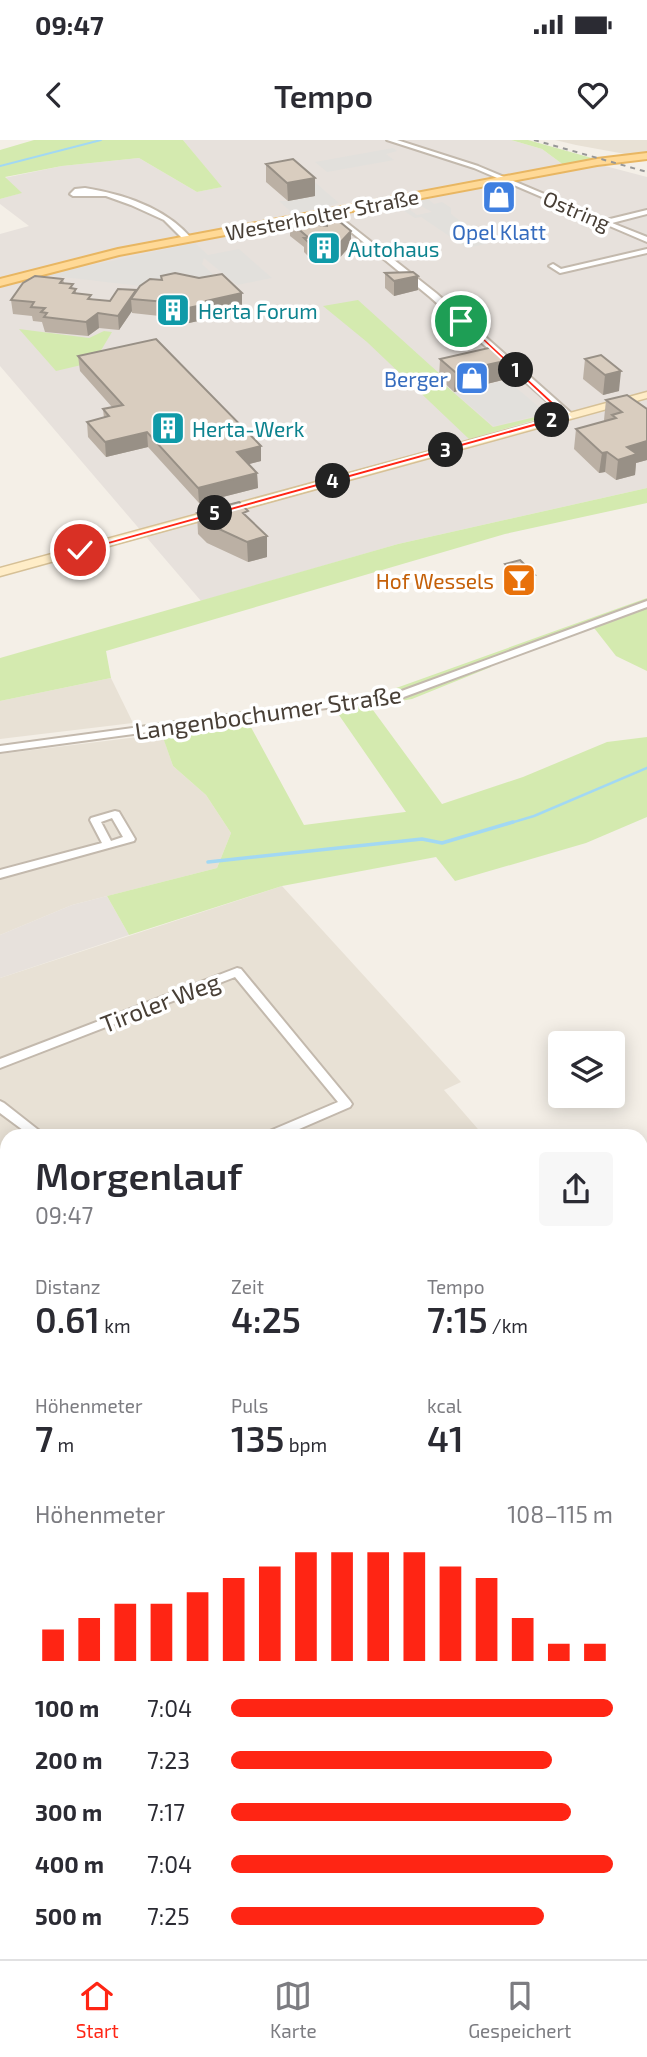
<!DOCTYPE html>
<html lang="de">
<head>
<meta charset="utf-8">
<style>
  :root { --surface:#fff; --page:#f7f7f7; --text:#2b2b33; --muted:#7c7c81; --line:#e1e1e2; --accent:#ff2514 }
  body { margin:0; font-family:"Exo 2",sans-serif; background:var(--page); color:var(--text); height:100vh; display:flex; flex-direction:column; font-size:26px; white-space:nowrap }
  * { box-sizing:border-box; margin:0 }
  p { font-size:23px; color:var(--muted) }
  .icon { flex:none; width:38px; height:38px; fill:none; stroke:currentColor; stroke-width:2; stroke-linecap:round; stroke-linejoin:round }
  .map { position:relative; flex:1; overflow:hidden }
  .side { position:absolute; left:0px; top:989px; width:648px; height:831px; display:flex; flex-direction:column; background:var(--surface); border-radius:21px 21px 0 0; box-shadow:0 4px 18px #0003 }
  .side>* { flex:none }
  .buttons { position:absolute; left:548px; top:891px; display:grid; gap:14px }
  .buttons a { display:grid; place-items:center; width:77px; height:77px; border-radius:7px; background:var(--surface); box-shadow:0 4px 18px #0003; font-size:35px }
  .pin { position:absolute; display:grid; place-items:center; width:60px; height:60px; color:#fff; margin:-30px; border:4px solid #fff; border-radius:50%; box-shadow:0 2px 7px #0007 }
  .km { position:absolute; width:35px; height:35px; margin:-18px; border-radius:50%; background:#222; color:#fff; font-size:19px; line-height:35px; text-align:center }
  .round { display:grid; place-items:center; flex:none; width:74px; height:74px; border-radius:7px; background:var(--page) }
  .head { display:flex; align-items:center; justify-content:space-between; height:119px; padding:0 35px }
  h1 { font-size:38px; font-weight:600; line-height:52px }
  .metrics { display:grid; grid-template-columns:repeat(3,1fr); gap:10px; height:119px; padding:7px 35px }
  .metrics div { display:grid; align-content:center }
  .metrics b { font-size:35px; font-weight:600 }
  .metrics small { font-size:19px; font-weight:400 }
  .metrics p { font-size:19px }
  .chart { height:196px; padding:14px 35px }
  .chart p { display:flex; justify-content:space-between }
  .chart svg { width:100%; height:126px; margin-top:7px; stroke:var(--accent); stroke-width:6 }
  ul { padding:0 35px; list-style:none; font-size:23px }
  li { display:grid; grid-template-columns:112px 84px 1fr; align-items:center; height:52px }
  li i { height:18px; border-radius:9px; background:var(--accent) }
  .status { display:flex; justify-content:space-between; align-items:center; height:49px; padding:0 35px; background:var(--surface); direction:ltr }
  .status svg { height:19px; fill:currentColor }
  header { display:flex; justify-content:space-between; align-items:center; height:91px; padding:0 35px; background:var(--surface); font-size:32px; font-weight:600 }
  .dock { display:flex; justify-content:space-around; align-items:center; height:98px; border-top:2px solid var(--line); background:var(--surface); font-size:19px; color:var(--muted) }
  .dock a { display:grid; justify-items:center; gap:4px }
  .dock .active { color:var(--accent) }
  .map>svg:first-child { display:block }
</style>
</head>
<body>
<div class="status"><b>09:47</b><svg viewBox="0 0 49 12"><path d="M0 12V9h3v3zM5 12V6h3v6zM10 12V3h3v9zM15 12V0h3v12zM26 1h20v11H26zM47 4h2v5h-2z"/></svg></div>
<header><svg class="icon" aria-label="back" viewBox="0 0 24 24"><path d="M15 5l-7 7 7 7"/></svg>Tempo<svg class="icon" aria-label="heart" viewBox="0 0 24 24"><path d="M12 20l-8-8c-3-5 5-10 8-4 3-6 11-1 8 4z"/></svg></header>
<div class="map">
<svg width="647" height="1819" viewBox="0 0 647 1819">
  <rect width="100%" height="100%" fill="#f4efe7"/>
  <path fill="#e8e1d5" d="M555,0H647V18L576,5Z
    M111,538L133,583L0,599V561Z
    M162,594L173,626L206,655L231,693L217,728L72,765L0,795V614Z
    M282,746L461,942L444,950L484,996H7V1634L0,1640V838Z"/>
  <path fill="#e7e1dc" d="M183,0H511L542,9L565,26L590,22L647,37V348L398,404L201,461L0,226V94L29,86L0,64V59L21,53L4,38L62,26L139,18L197,52L221,47Z
    M107,756L129,795L0,838V795L72,765Z"/>
  <path fill="#d4eaaf" fill-rule="evenodd" d="M34,0H183L222,47L197,52L139,18L62,26L5,37L22,53L0,59V10Z
    M511,0H528L599,20L565,26L542,9Z
    M358,160L441,235L436,237L493,287L548,274L549,276L469,299L367,202L323,166Z
    M19,189L89,198L104,191L112,192L94,222L56,231Z
    M647,348V363L505,394L106,511L111,538L0,561V518L398,404Z
    M647,458V531L616,516L591,484L487,523L491,527L412,559L370,566L442,664L523,637L607,602L647,597V677L586,703L455,741L436,717L282,746L129,795L107,756L217,728L231,693L206,655L173,626L160,589L136,592L135,586L385,552ZM332,565L406,672H405L304,685L246,578Z"/>
  <path fill="#e2e0dc" d="M393,8L397,11L386,14L394,20L327,32L315,22Z
    M303,32L339,63L294,74L290,71L279,61H288Z
    M428,59L434,64L442,62L451,68V74L490,103L467,108L421,77L415,78L404,71L409,69L417,75L432,72L414,62Z
    M195,103L208,115L239,109L272,138L237,145L204,118L202,124L221,142L157,148L46,135Z
    M507,240L546,273L494,286L454,252Z"/>
  <g fill="none" stroke-linecap="round" stroke-linejoin="round">
    <path stroke="#a2d8f3" stroke-width="2" d="M0,26L101,0"/>
    <path stroke="#a2d8f3" stroke-width="2.5" d="M507,684L534,676L647,628"/>
    <path stroke="#a2d8f3" stroke-width="3.5" d="M208,722L422,699L442,703L513,682"/>
    <g stroke="#c3b9ad" stroke-width="4">
      <path id="street" d="M387,0H397L478,26L606,80L647,70V74L612,83L647,97V102L474,28Z
        M85,48C123,54 166,68 192,99L185,101L164,80L131,65L106,56H73L70,54L75,49Z
        M328,71H332L436,153L571,273V277H565L430,157L328,73Z
        M647,109V113L560,133L549,126L553,124L561,129Z
        M647,461V467L401,558L0,612V606L399,552Z
        M115,671L119,672L135,699L134,701L0,738V730L102,703L90,680L91,678ZM112,678L123,697L111,701L101,682Z
        M237,828L241,829L350,961L352,964L350,967L283,996H264L265,993L338,962L235,837L0,928V919Z
        M0,961L4,963L46,996H31L0,973Z
        M7,1182V1194L0,1197V1185Z
        M0,1288L5,1290L7,1293V1313L2,1312Z
        M7,1478V1493L0,1496V1481Z"/>
    </g>
    <g stroke="#d6c096" stroke-width="3">
      <path id="secondary" d="M647,252V258L0,436V428Z"/>
    </g>
    <g stroke="#e8b662" stroke-width="4">
      <path id="primary" d="M647,13V19L597,25L119,115L0,146V139L118,109L597,19Z"/>
    </g>
    <use href="#street" fill="#fff" fill-rule="evenodd"/>
    <use href="#secondary" fill="#ffedc7" fill-rule="evenodd"/>
    <use href="#primary" fill="#ffd996" fill-rule="evenodd"/>
    <path stroke="#979797" stroke-width="2" stroke-dasharray="5 5" stroke-linecap="butt" d="M534,0L647,32"/>
  </g>
  <path fill="#bbb0a4" d="M266,24L315,38V56L288,61L266,42Z
    M290,82L351,91V105L335,123L329,124L323,119L313,121L304,112V107L290,96Z
    M385,133L418,136V150L394,156L385,148Z
    M63,139L64,143L76,149V153L92,159L110,161L136,150V152L242,153V168L207,175V179L189,183L179,182L178,178L132,173V171L119,190L99,188L88,196L45,192L42,182L33,181L32,176L13,174L11,160Z
    M601,215L619,251L603,255L583,239L585,219Z
    M78,216L261,321L249,324L257,333L258,348L199,363L148,307L106,317L88,297L87,282L104,278L103,269L112,267L80,231Z
    M440,219L507,239L454,252L439,238Z
    M606,260L647,269V320L636,323L635,335L616,340L605,332L599,333L574,309L576,289L605,281L604,280Z
    M197,373L248,378L267,417L248,422L207,403L198,394Z
    M505,424L535,435L534,446L519,450L504,434Z"/>
  <path fill="#989086" d="M315,38V56L288,61L287,43Z
    M351,91V105L335,123L329,124V110Z
    M323,105V119L313,121V107Z
    M418,136V150L394,156V141Z
    M136,150V159H131L132,171L119,190L118,176Z
    M242,153V168L207,175V179L189,183L188,168L206,161Z
    M98,173L99,188L88,196L86,182Z
    M509,220L507,239L454,252L455,232Z
    M621,231L619,251L603,255L605,235Z
    M147,292L148,307L106,317L105,302Z
    M647,301V320L636,323L635,335L616,340L618,320L627,307Z
    M261,306V321L238,327L237,312Z
    M607,312L605,332L599,333L602,313Z
    M257,333L258,348L199,363L198,348Z
    M267,396V417L248,422L247,402Z
    M535,435L534,446L519,450V439Z"/>
  <path fill="#d9cdbf" stroke="#989086" stroke-width="2" d="M293,19L315,38L287,43L266,24Z
    M327,80L340,82L351,91L335,108L329,110L323,105L313,107L304,98H309L290,82L327,86Z
    M413,132L418,136L394,141L385,133Z
    M175,133L199,138L222,134L242,153L206,161L207,164L188,168L178,167L177,163L131,159L140,146L150,139L162,140L161,136Z
    M35,136L63,139L60,143L73,144L70,148L76,149L73,153L91,155L88,159L110,161L118,149L136,150L118,176L98,173L86,182L44,177L47,173L41,172L45,168L31,167L34,162L11,160L23,143Z
    M156,199L261,306L237,312L257,333L198,348L147,292L105,302L87,282L109,276L103,269L123,265L78,216Z
    M493,207L509,220L455,232L440,219Z
    M601,215L621,231L605,235L585,219Z
    M627,255L647,269V301L627,307L637,314L618,320L607,312L602,313L576,289L616,278L612,275L622,272L606,260Z
    M239,362L248,371L243,373L267,396L247,402L206,383L197,373Z
    M520,420L535,435L519,439L505,424Z"/>
  <path fill="#ff2514" stroke="#fff" stroke-width="2" d="M459,179H464L570,277L83,412L76,410L562,275Z"/>
  <defs>
    <g id="shop-square" transform="scale(1.75)"><rect x="-9" y="-9" width="18" height="18" rx="4" fill="#3f7fe0" stroke="#fff"/><path d="M-5-2.5h2.3a2.7 3.5 0 0 1 5.4 0H5L5.5 6h-11ZM-1.5-2.5h3a1.5 2.3 0 0 0-3 0Z" fill="#fff"/></g>
    <g id="building-square" transform="scale(1.75)"><rect x="-9" y="-9" width="18" height="18" rx="4" fill="#0f9aa8" stroke="#fff"/><path d="M-4-6H4V6H1V3H-1V6H-4ZM-2.5-4.3h1.7v1.8h-1.7ZM.8-4.3h1.7v1.8H.8ZM-2.5-1h1.7V.8h-1.7ZM.8-1h1.7V.8H.8Z" fill="#fff"/></g>
    <g id="bar-square" transform="scale(1.75)"><rect x="-9" y="-9" width="18" height="18" rx="4" fill="#e8710a" stroke="#fff"/><path d="M-6-5H6L.8 .8V4.5H3.5V6h-7V4.5H-.8V.8Z" fill="#fff"/></g>
  </defs>
  <g fill-rule="evenodd">
    <use href="#shop-square" x="499" y="57"/>
    <use href="#building-square" x="324" y="108"/>
    <use href="#building-square" x="173" y="170"/>
    <use href="#shop-square" x="472" y="238"/>
    <use href="#building-square" x="168" y="288"/>
    <use href="#bar-square" x="519" y="440"/>
  </g>
  <g text-anchor="middle" dominant-baseline="central" stroke-width="7" stroke-linejoin="round" paint-order="stroke">
    <g font-size="21" fill="#483f36" stroke="#fff">
      <text transform="translate(577 70) rotate(23)">Ostring</text>
      <text transform="translate(322 74) rotate(-11)">Westerholter Straße</text>
    </g>
    <g font-size="21" fill="#366cbe" stroke="#fff">
      <text x="499" y="91">Opel Klatt</text>
      <text x="448" y="238" text-anchor="end">Berger</text>
    </g>
    <g font-size="21" fill="#0d838f" stroke="#fff" text-anchor="start">
      <text x="348" y="108">Autohaus</text>
      <text x="198" y="170">Herta Forum</text>
      <text x="192" y="288">Herta-Werk</text>
    </g>
    <g font-size="21" fill="#c56008" stroke="#fff" text-anchor="end">
      <text x="494" y="440">Hof Wessels</text>
    </g>
    <g font-size="24" fill="#483f36" stroke="#fff">
      <text transform="translate(268 572) rotate(-8)">Langenbochumer Straße</text>
      <text transform="translate(160 862) rotate(-21)">Tiroler Weg</text>
    </g>
  </g>
</svg>
<div class="buttons">
<a><svg class="icon" aria-label="layers" viewBox="0 0 24 24"><path d="M12 4l9 5-9 5-9-5zM3 14l9 5 9-5"/></svg></a>
</div>
<div class="pin" style="left:461px;top:181px;background:#1e9e55"><svg class="icon" aria-label="arrive" viewBox="0 0 24 24"><path d="M6 21V4h12l-3 4 3 4H6"/></svg></div>
<div class="pin" style="left:80px;top:410px;background:#d93025"><svg class="icon" aria-label="check" viewBox="0 0 24 24"><path d="M5 12l5 5 9-10"/></svg></div>
<b class="km" style="left:516px;top:230px">1</b>
<b class="km" style="left:552px;top:280px">2</b>
<b class="km" style="left:446px;top:310px">3</b>
<b class="km" style="left:333px;top:341px">4</b>
<b class="km" style="left:215px;top:373px">5</b>
<section class="side">
<div class="head"><div><h1>Morgenlauf</h1><p>09:47</p></div><a class="round"><svg class="icon" aria-label="share" viewBox="0 0 24 24"><path d="M12 15V3M7 8l5-5 5 5M5 13v7h14v-7"/></svg></a></div>
<div class="metrics">
<div><p>Distanz</p><b>0.61<small> km</small></b></div>
<div><p>Zeit</p><b>4:25</b></div>
<div><p>Tempo</p><b>7:15<small> /km</small></b></div>
</div>
<div class="metrics">
<div><p>Höhenmeter</p><b>7<small> m</small></b></div>
<div><p>Puls</p><b>135<small> bpm</small></b></div>
<div><p>kcal</p><b>41</b></div>
</div>
<div class="chart"><p><span>Höhenmeter</span>108–115 m</p>
<svg viewBox="0 0 160 44" preserveAspectRatio="none"><path d="M5 44V33M15 44V29M25 44V24M35 44V24M45 44V20M55 44V15M65 44V11M75 44V6M85 44V6M95 44V6M105 44V6M115 44V11M125 44V15M135 44V29M145 44V38M155 44V38"/></svg>
</div>
<ul>
<li><b>100 m</b>7:04<i style="width:100%"></i></li>
<li><b>200 m</b>7:23<i style="width:84%"></i></li>
<li><b>300 m</b>7:17<i style="width:89%"></i></li>
<li><b>400 m</b>7:04<i style="width:100%"></i></li>
<li><b>500 m</b>7:25<i style="width:82%"></i></li>
</ul>
</section>
</div>
<nav class="dock">
<a class="active"><svg class="icon" aria-label="home" viewBox="0 0 24 24"><path d="M3 11l9-7 9 7M6 9v11h12V9"/></svg>Start</a>
<a><svg class="icon" aria-label="map" viewBox="0 0 24 24"><path d="M3 6l6-2 6 2 6-2v14l-6 2-6-2-6 2zM9 4v14M15 6v14"/></svg>Karte</a>
<a><svg class="icon" aria-label="saved" viewBox="0 0 24 24"><path d="M7 4h10v16l-5-4-5 4z"/></svg>Gespeichert</a>
</nav>
</body>
</html>
